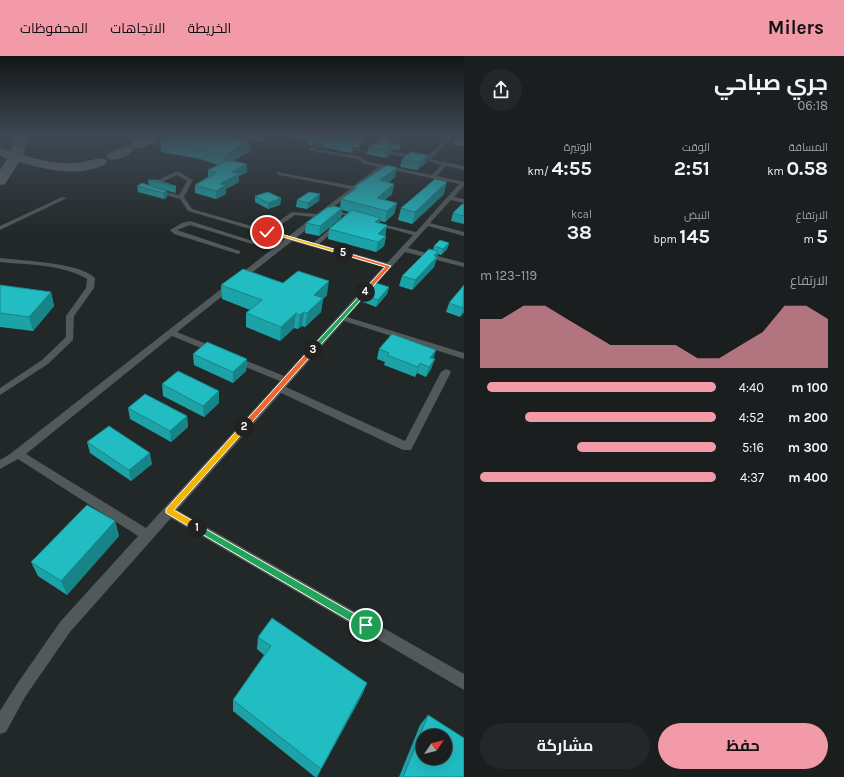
<!DOCTYPE html>
<html lang="ar">
<head>
<meta charset="utf-8">
<style>
  :root { --surface:#1a1e1e; --page:#232727; --text:#f1f3f6; --muted:#9fa2a4; --line:#383c3c; --accent:#f39aa9 }
  body { margin:0; font-family:Karla,Cairo,sans-serif; background:var(--page); color:var(--text); direction:rtl; height:100vh; display:flex; flex-direction:column; font-size:15px; white-space:nowrap }
  * { box-sizing:border-box; margin:0 }
  p { font-size:13px; color:var(--muted) }
  .icon { flex:none; width:22px; height:22px; fill:none; stroke:currentColor; stroke-width:2; stroke-linecap:round; stroke-linejoin:round }
  .map { position:relative; flex:1; overflow:hidden; direction:ltr }
  .details { display:flex; flex-direction:column; background:var(--surface); width:380px }
  .details>* { flex:none }
  .needle { width:26px; rotate:55deg }
  .buttons { position:absolute; left:416px; top:673px; display:grid; gap:8px }
  .buttons a { display:grid; place-items:center; width:36px; height:36px; border-radius:50%; background:var(--surface); box-shadow:0 4px 16px #0002,0 0 0 1px var(--line); font-size:20px }
  .pin { position:absolute; display:grid; place-items:center; width:34px; height:34px; color:#fff; margin:-17px; border:2px solid #fff; border-radius:50%; box-shadow:0 1px 4px #0007 }
  .km { position:absolute; width:20px; height:20px; margin:-10px; border-radius:50%; background:#222; color:#fff; font-size:11px; line-height:20px; text-align:center }
  .round { display:grid; place-items:center; flex:none; width:42px; height:42px; border-radius:21px; background:var(--page) }
  .summary { display:flex; align-items:center; justify-content:space-between; height:68px; padding:0 16px }
  h1 { font-size:22px; font-weight:700; line-height:30px }
  .metrics { display:grid; grid-template-columns:repeat(3,1fr); gap:6px; height:68px; padding:4px 16px }
  .metrics div { display:grid; align-content:center }
  .metrics b { font-size:20px; font-weight:700 }
  .metrics small { font-size:11px; font-weight:400 }
  .metrics p { font-size:11px }
  .chart { height:112px; padding:8px 16px }
  .chart p { display:flex; justify-content:space-between }
  .chart svg { width:100%; height:72px; margin-top:4px; fill:var(--accent); opacity:.7 }
  .primary-button { display:flex; gap:8px; margin-top:auto; padding:8px 16px }
  .primary-button a { flex:1; height:46px; border-radius:24px; background:var(--accent); color:#111; font-size:16px; font-weight:700; line-height:46px; text-align:center }
  .primary-button a+a { background:var(--page); color:var(--text) }
  ul { padding:0 16px; list-style:none; font-size:13px }
  li { display:grid; grid-template-columns:64px 48px 1fr; align-items:center; height:30px }
  li i { height:10px; border-radius:5px; background:var(--accent) }
  header { display:flex; align-items:center; gap:24px; box-sizing:border-box; height:56px; padding:0 20px; background:var(--accent); color:#111 }
  header strong { font-size:19px }
  nav { display:flex; gap:22px; margin-inline-start:auto; font-size:14px }
  main { display:flex; flex:1; min-height:0 }
  .map>svg:first-child { display:block }
</style>
</head>
<body>
<header>
<strong>Milers</strong>
<nav><a>الخريطة</a><a>الاتجاهات</a><a>المحفوظات</a></nav>
</header>
<main>
<section class="details">
<div class="summary"><div><h1>جري صباحي</h1><p>06:18</p></div><a class="round"><svg class="icon" aria-label="share" viewBox="0 0 24 24"><path d="M12 15V3M7 8l5-5 5 5M5 13v7h14v-7"/></svg></a></div>
<div class="metrics">
<div><p>المسافة</p><b>0.58<small> km</small></b></div>
<div><p>الوقت</p><b>2:51</b></div>
<div><p>الوتيرة</p><b>4:55<small> /km</small></b></div>
</div>
<div class="metrics">
<div><p>الارتفاع</p><b>5<small> m</small></b></div>
<div><p>النبض</p><b>145<small> bpm</small></b></div>
<div><p>kcal</p><b>38</b></div>
</div>
<div class="chart"><p><span>الارتفاع</span>119–123 m</p>
<svg viewBox="0 0 160 44" preserveAspectRatio="none"><path d="M0 44V14L10 14L20 6L30 6L40 14L50 22L60 30L70 30L80 30L90 30L100 38L110 38L120 30L130 22L140 6L150 6L160 14V44z"/></svg>
</div>
<ul>
<li><b>100 m</b>4:40<i style="width:97%"></i></li>
<li><b>200 m</b>4:52<i style="width:81%"></i></li>
<li><b>300 m</b>5:16<i style="width:59%"></i></li>
<li><b>400 m</b>4:37<i style="width:100%"></i></li>
</ul>
<div class="primary-button"><a>حفظ</a><a>مشاركة</a></div>
</section>
<div class="map">
<svg width="464" height="721" viewBox="0 0 464 721">
  <rect width="100%" height="100%" fill="#222828"/>
  <g fill="none" stroke-linecap="round" stroke-linejoin="round">
    <path fill="#636868" fill-rule="evenodd" d="M17,79H29L23,99C39,104 57,108 75,107C85,107 95,101 105,103L107,106C104,110 101,110 96,112C71,120 44,113 19,106L5,128L0,129V114L7,103L0,100V92L10,95Z
      M150,79L156,80L157,83L156,86L142,92H132L130,89L132,86Z
      M241,79H263L264,82L263,85L258,86L243,82Z
      M126,90L131,91L133,94C128,101 116,105 108,103L106,100L108,97Z"/>
    <path fill="#52595a" fill-rule="evenodd" d="M386,79H391L376,92H372V90Z
      M450,79H455L431,103L464,110V114L446,110L437,120L464,126V130L454,141L464,143V147L451,144L430,167L464,176V180L428,170L408,192L464,207V211L405,196L347,261L464,297V303L344,265L286,331L405,385L441,316L446,313L449,314L451,316L411,394H403L281,337L177,454L464,618V634L171,462L70,576L25,641L6,676L0,678V655L15,631L60,566L138,480L18,403L0,413V404L10,398L285,183L188,155L180,143L151,135L154,133L179,139L187,125L177,119L156,129H152V127L175,116H179L193,124L184,141L192,153L266,174L292,156L317,158L350,133L279,119L277,118V116L353,130L378,111L365,108L357,103L308,94L321,86L368,96L366,97L324,89L315,93L358,100L369,106L432,119L441,109L424,104ZM383,112L459,128L416,176L373,166V168L413,179L387,207L319,188L340,170V168H336L313,187L296,182L328,156L361,163V161L331,153ZM295,159L313,161L289,180L272,175ZM292,185L383,211L284,320L237,301H231L230,303L231,305L280,325L146,472L26,398L172,280L213,297H219L220,295L219,293L177,276Z
      M378,93L419,100L422,102L419,104L376,95Z
      M62,141L67,142L0,174V170Z
      M190,165L256,186L257,187L252,188L190,169L177,174L240,195V197L238,198L174,178L170,174L182,167Z
      M0,202C23,205 79,206 95,222L94,232L74,260L73,284L48,308L0,339V332L42,304L66,281V260L86,232L87,223C62,208 28,209 0,206Z"/>
  </g>
  <path fill="#1ca3a8" d="M282,79H352L362,81L360,91L359,92L353,91V96L351,97L322,91L323,85L313,90L309,89L310,86Z
    M464,79V90L454,88L456,80Z
    M160,85L250,95L233,105L247,108V116L239,120V126L226,133V138L216,143L195,137V129L208,121V114L218,109L200,103L161,96Z
    M380,85L401,89L399,95L392,93L390,99L385,102L367,98L369,90L380,89Z
    M428,99L426,107L417,114L400,111L402,103Z
    M395,121L389,126L394,128L392,138L385,144L397,147L394,158L385,166L380,165V167L387,169L385,180H386L384,190L376,196L328,183L329,173L349,156L342,154L341,162L319,180L305,177L306,167L331,151H340L341,143L354,134V131Z
    M148,124L176,130V136L175,137L159,132L167,135V141L164,143L138,136L137,130L149,129Z
    M444,138L412,168L398,164L401,152Z
    M255,140L281,142L280,149L268,153L255,146Z
    M297,144L319,145L307,153L296,151Z
    M464,148V168L451,165L453,157Z
    M449,187L447,193L441,199L438,198L434,211L412,234L399,230L402,220L433,194L434,190Z
    M283,227L327,239L323,243L321,256L305,271L302,270L298,273L294,272L280,285L246,271V257L250,254L222,243L221,229Z
    M0,229L51,236L54,250L33,275L0,271Z
    M464,229V256L460,261L446,256L449,247Z
    M389,231L387,238L376,251L363,246L364,239Z
    M379,293L433,303L431,313L426,321L417,317L415,321L384,309L385,306L377,303Z
    M193,298L247,303L246,315L233,327L194,309Z
    M162,328L219,347L204,361L163,340Z
    M128,352L187,360L188,371L171,386L130,363Z
    M87,386L152,408L131,425L90,397Z
    M115,465L119,480L67,539L38,520L31,506Z
    M258,581L367,627L362,639L317,721H315L233,655V644L264,599L257,593Z
    M428,659L464,721H399L420,669Z"/>
  <path fill="#178488" d="M315,79H324L323,83V85L313,90L314,80Z
    M362,81L360,91L359,92L360,82Z
    M250,85V95L224,110V99Z
    M354,88L353,96L351,97L352,89Z
    M392,91L390,99L385,102L386,94Z
    M428,99L426,107L417,114L419,106Z
    M247,108V116L239,120V126L226,133V138L216,143V135L220,128L232,116Z
    M397,112L395,121L378,134L380,124Z
    M447,126L444,138L412,168L415,156Z
    M394,128L392,138L375,152L377,142Z
    M175,130H176V136L175,137Z
    M167,135V141L164,143L163,137Z
    M320,138L319,145L307,153L308,147Z
    M281,142L280,149L268,153V147Z
    M397,147L394,158L385,166L387,155Z
    M342,152L341,162L319,180L320,170Z
    M381,162L379,171L375,166Z
    M387,169L385,179L377,186L378,178Z
    M386,180L384,190L376,196L378,186Z
    M449,187L447,193L441,199L443,193Z
    M438,195L434,211L412,234L415,224L434,200Z
    M329,225L327,239L323,243L321,256L305,271L307,257L314,239Z
    M389,231L387,238L376,251L378,244Z
    M51,236L54,250L33,275L29,261Z
    M464,251V256L460,261L463,252Z
    M304,256L302,270L298,273L300,259Z
    M296,257L294,272L280,285L281,271Z
    M436,294L433,304L430,302Z
    M247,303L246,315L233,327V316Z
    M435,303L431,313L426,321L429,311Z
    M420,307L417,317L415,321L418,311Z
    M219,335V347L204,361L203,350Z
    M187,360L188,371L171,386L170,375Z
    M150,397L152,408L131,425L129,414Z
    M115,465L119,480L67,539L61,525Z
    M367,627L362,639L317,721L321,713Z"/>
  <path fill="#21bdc3" stroke="#178488" fill-rule="evenodd" d="M173,79H222L250,85L224,99L199,92L160,85Z
    M347,79H352L362,81L360,82Z
    M464,79V81L456,80V79Z
    M323,83H325L354,88L352,89Z
    M383,83L401,89L380,85Z
    M375,87L392,91L386,94L369,90Z
    M411,96L428,99L419,106L402,103Z
    M228,104L247,108L232,116L239,118L220,128L226,129L216,135L195,129L216,117L208,114Z
    M387,109L397,112L380,124L394,128L377,142L397,147L387,155L341,143L357,132L354,131Z
    M435,123L447,126L415,156L401,152Z
    M148,124H156L176,130H175Z
    M142,127L167,135L163,137L137,130Z
    M268,136L281,142L268,147L255,140Z
    M309,136L320,138L308,147L297,144Z
    M462,148H464V160L453,157Z
    M333,150L342,152L320,170L306,167L328,151H331Z
    M352,154L381,162L375,166L387,169L378,178L386,180L378,186L329,173Z
    M440,184L449,187L443,193L434,190Z
    M429,193L438,195L434,200L437,201L415,224L402,220Z
    M243,213L283,227L298,215L329,225L314,239L323,242L307,257L304,256L300,259L296,257L281,271L246,257L262,244L221,229Z
    M376,227L389,231L378,244L364,239Z
    M0,229L51,236L29,261L0,257Z
    M464,229L463,252L449,247Z
    M392,278L436,294L430,302L435,303L429,311L420,307L418,311L387,299L389,297L379,293Z
    M207,286L247,303L233,316L193,298Z
    M178,315L219,335L203,350L162,328Z
    M145,338L187,360L170,375L128,352Z
    M109,370L150,397L129,414L87,386Z
    M87,449L115,465L61,525L31,506Z
    M272,562L367,627L321,713L233,644L271,590L258,581Z
    M428,659L464,682V721H403ZM423,680H445V702H423Z"/>
  <linearGradient id="sky" x2="0" y2="1"><stop stop-color="#131616"/><stop offset="0.44" stop-color="#3e4853"/><stop offset="1" stop-color="#3e4853" stop-opacity="0"/></linearGradient>
  <rect width="464" height="180" fill="url(#sky)"/>
  <path fill="#22a559" stroke="#fff" d="M197,468L369,566L370,569L369,572L366,574L362,572L195,474L193,472Z"/>
  <path fill="#f5b400" stroke="#fff" d="M244,369L247,371L246,373L174,454L200,469V474H195L166,457V453L241,370Z"/>
  <path fill="#f0652b" stroke="#fff" d="M311,292L316,294L246,373H241V370Z"/>
  <path fill="#22a559" stroke="#fff" d="M365,234L367,237L315,295H311V292Z"/>
  <path fill="#f0652b" stroke="#fff" d="M341,196H344L391,210L367,237H363V235L385,211L341,198Z"/>
  <path fill="#f5b400" stroke="#fff" d="M267,174L344,196L345,197L341,198L266,176Z"/>
</svg>
<div class="buttons">
<a><svg class="needle" viewBox="-14 -14 28 28"><path d="M0-13l5 13h-10z" fill="#e53935"/><path d="M0 13l5-13h-10z" fill="#9fa2a4"/></svg></a>
</div>
<div class="pin" style="left:366px;top:569px;background:#1e9e55"><svg class="icon" aria-label="arrive" viewBox="0 0 24 24"><path d="M6 21V4h12l-3 4 3 4H6"/></svg></div>
<div class="pin" style="left:267px;top:176px;background:#d93025"><svg class="icon" aria-label="check" viewBox="0 0 24 24"><path d="M5 12l5 5 9-10"/></svg></div>
<b class="km" style="left:197px;top:472px">1</b>
<b class="km" style="left:244px;top:371px">2</b>
<b class="km" style="left:313px;top:294px">3</b>
<b class="km" style="left:365px;top:236px">4</b>
<b class="km" style="left:343px;top:197px">5</b>
</div>
</main>
</body>
</html>
